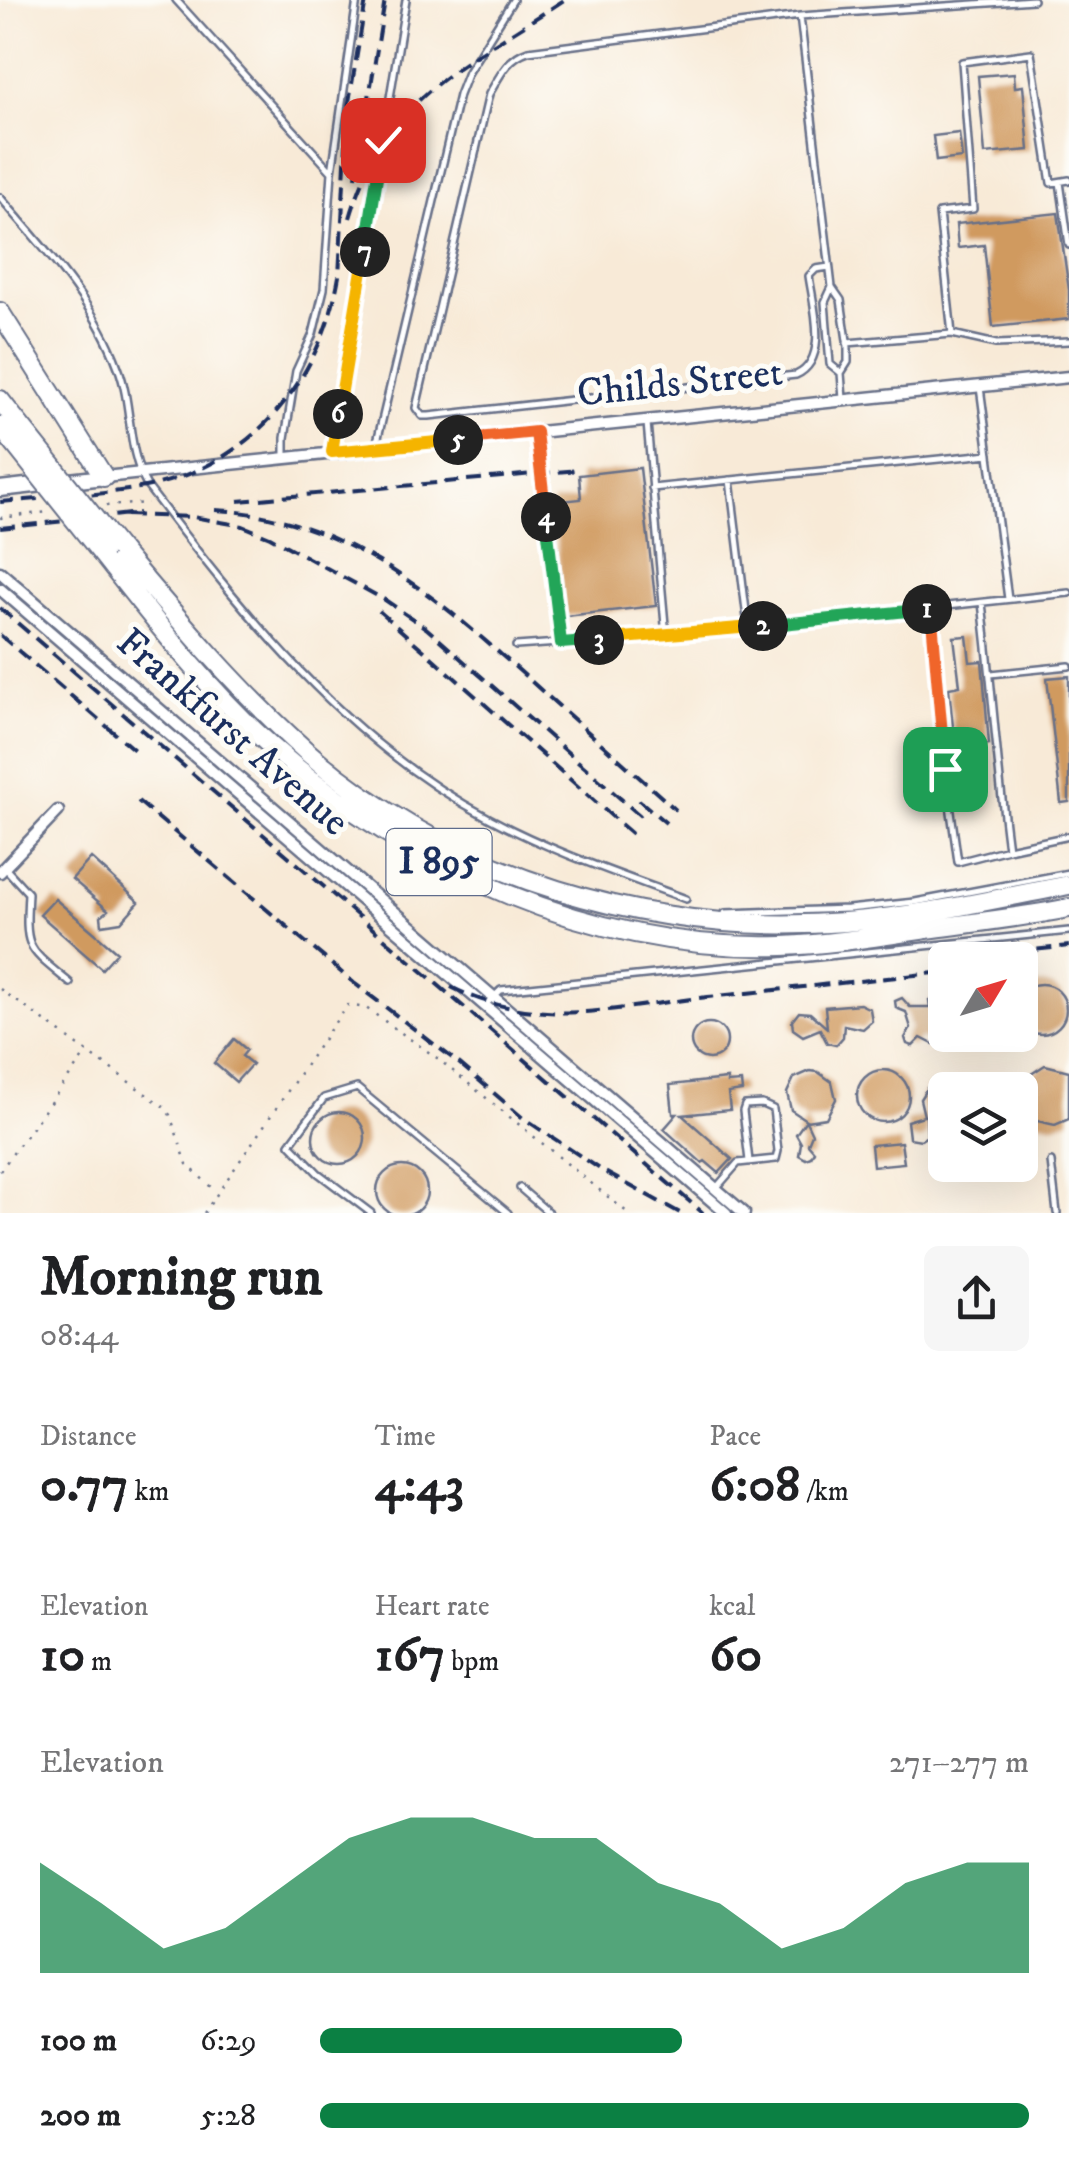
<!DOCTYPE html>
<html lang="en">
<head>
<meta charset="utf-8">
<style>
  :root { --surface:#fff; --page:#f6f6f6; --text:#202124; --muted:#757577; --accent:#0b8043 }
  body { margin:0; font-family:"IM FELL DW Pica",serif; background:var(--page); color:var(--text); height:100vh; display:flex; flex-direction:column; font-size:38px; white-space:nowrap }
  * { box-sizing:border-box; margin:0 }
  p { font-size:32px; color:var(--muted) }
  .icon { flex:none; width:55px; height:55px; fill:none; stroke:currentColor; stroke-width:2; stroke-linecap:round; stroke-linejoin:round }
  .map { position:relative; height:1213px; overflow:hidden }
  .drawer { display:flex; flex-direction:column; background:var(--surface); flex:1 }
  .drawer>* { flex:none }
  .needle { width:65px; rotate:52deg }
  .tools { position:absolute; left:928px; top:942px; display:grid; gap:20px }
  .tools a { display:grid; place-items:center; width:110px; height:110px; border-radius:15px; background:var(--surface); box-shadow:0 10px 40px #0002; font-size:50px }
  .pin { position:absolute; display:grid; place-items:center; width:85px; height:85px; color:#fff; margin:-42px; border-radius:20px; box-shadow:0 5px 15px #0006 }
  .km { position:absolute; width:50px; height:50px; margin:-25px; border-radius:50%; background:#222; color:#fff; font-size:28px; line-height:50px; text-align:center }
  .round { display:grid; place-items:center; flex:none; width:105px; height:105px; border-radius:15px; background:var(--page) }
  .summary { display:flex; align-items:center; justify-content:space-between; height:170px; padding:0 40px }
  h1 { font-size:55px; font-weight:800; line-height:75px }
  .stats { display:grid; grid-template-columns:repeat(3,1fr); gap:15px; height:170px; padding:10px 40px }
  .stats div { display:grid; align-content:center }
  .stats b { font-size:50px; font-weight:800 }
  .stats small { font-size:28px; font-weight:400 }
  .stats p { font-size:28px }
  .chart { height:280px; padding:20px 40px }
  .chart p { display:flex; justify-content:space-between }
  .chart svg { width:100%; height:180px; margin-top:10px; fill:var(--accent); opacity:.7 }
  ul { padding:0 40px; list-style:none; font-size:32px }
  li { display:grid; grid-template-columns:160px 120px 1fr; align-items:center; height:75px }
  li i { height:25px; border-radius:12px; background:var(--accent) }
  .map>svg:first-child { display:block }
</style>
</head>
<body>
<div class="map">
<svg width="1069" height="1213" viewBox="0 0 1069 1213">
  <rect width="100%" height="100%" fill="#fdfcf7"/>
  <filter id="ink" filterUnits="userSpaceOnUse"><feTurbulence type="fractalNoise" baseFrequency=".01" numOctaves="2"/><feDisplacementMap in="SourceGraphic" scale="20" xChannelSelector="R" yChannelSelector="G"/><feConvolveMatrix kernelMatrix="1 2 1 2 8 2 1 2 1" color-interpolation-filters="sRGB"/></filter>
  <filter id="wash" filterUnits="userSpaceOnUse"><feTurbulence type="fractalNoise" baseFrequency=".0048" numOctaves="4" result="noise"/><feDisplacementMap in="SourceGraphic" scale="40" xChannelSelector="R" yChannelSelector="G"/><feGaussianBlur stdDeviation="2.25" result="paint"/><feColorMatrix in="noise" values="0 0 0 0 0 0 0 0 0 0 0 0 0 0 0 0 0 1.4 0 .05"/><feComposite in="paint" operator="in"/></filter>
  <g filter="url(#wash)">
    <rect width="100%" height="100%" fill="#f8ead7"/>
    <g id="blocks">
      <path fill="#d09a5e" d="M1014,73L1015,87L1023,86L1029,150L985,154L978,76Z
        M959,133L962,158L936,161L933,136Z
        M1058,213L1069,290V319L993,327L984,245L958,248L956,224Z
        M640,468L656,606L565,616L552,502L581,499L579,475Z
        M967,636L970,662L982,661L989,744L955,747L949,688L960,686L954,637Z
        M1069,676V802L1061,803L1047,678Z
        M91,858L139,902L121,922L102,925L101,916L108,910L72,879Z
        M55,899L117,952L102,969L40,915Z
        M1016 1009a25 25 0 1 1 50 0a25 25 0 1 1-50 0Z
        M945,994V1033L933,1044L921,1038L913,1046L907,1044L905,1038L911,1028L906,1012L896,1008L895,1001L902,998L910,1007H930L929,1000Z
        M860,1004L870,1009L872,1021L863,1029L844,1025L843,1037L836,1045L827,1043L820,1029L803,1036L793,1029L792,1021L799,1012L810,1013L827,1028L825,1007Z
        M691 1041a18 18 0 1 1 36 0a18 18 0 1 1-36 0Z
        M234,1039L247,1050L242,1056L252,1064L236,1082L214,1063Z
        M1045,1065L1069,1071V1119L1055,1125L1032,1120L1020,1100L1025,1078Z
        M857 1096a26 26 0 1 1 52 0a26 26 0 1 1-52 0Z
        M810,1071L818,1072L832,1082L836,1099L826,1118L806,1121L812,1134L808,1144L814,1151L811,1157L806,1159L799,1155L801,1143L796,1134L806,1120L791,1110L787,1093L794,1078Z
        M727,1079V1083L741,1082L742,1091L728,1093L730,1110L682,1115L732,1159L719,1173L705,1161L702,1163L664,1129L677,1114H673L670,1085Z
        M936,1083L945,1087V1114L926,1116L927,1136L921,1140L909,1138L907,1121L924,1116L920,1099L927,1088Z
        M313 1138a26 26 0 1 1 52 0a26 26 0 1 1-52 0Z
        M901,1142L904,1163L873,1166L871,1145Z
        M377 1191a25 25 0 1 1 50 0a25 25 0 1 1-50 0Z"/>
    </g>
  </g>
  <g filter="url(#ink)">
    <use href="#blocks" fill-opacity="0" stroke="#687088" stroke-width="2.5"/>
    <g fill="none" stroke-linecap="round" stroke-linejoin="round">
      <g stroke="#687088" stroke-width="10">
        <path id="service" d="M176,0L332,172
          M800,16L528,51C507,58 500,76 489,94L416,408L422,416H429L796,375C830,360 813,305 809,276L816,269L829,267
          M1060,182L1069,245
          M0,197C45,250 94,301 118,367C133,406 126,449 147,486C243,612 346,743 489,818C552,852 619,874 686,899
          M832,287L800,16L1033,0
          M952,334L996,344L1069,341
          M847,343L952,334L939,213L973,209L962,62L1031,53L1051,183L1069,180
          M841,373L830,364L825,302L832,287L841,300L848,347V362L841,373L843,399
          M980,387L1008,599
          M647,423L666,636
          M537,435L561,642
          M376,446L459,95L468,72L513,0
          M332,451L406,0
          M285,458V438L296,371L313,334L324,289L332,172L357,0
          M730,480L748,627
          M652,488L989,454
          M931,608L945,769L958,862L1008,849C997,767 992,685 982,603
          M516,646L674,635L1069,593
          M991,674L1069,666
          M1008,849L1069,836
          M6,869L28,893C25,950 26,947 70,983
          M725,913L848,909L915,902L1069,873
          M485,1005L501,990L1069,931
          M1051,1162L1057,1213
          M718,1186L738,1163L776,1159L778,1151L773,1109L762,1104L745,1105L743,1111L749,1161
          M520,1188L549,1213
          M371,1213L318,1173L290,1144L324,1098L357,1088L508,1213"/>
      </g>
      <g stroke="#687088" stroke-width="15">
        <path id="minor" d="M104,477L1069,377
          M0,572L744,1213
          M0,589L726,1213
          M0,872L58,811"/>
      </g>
      <g stroke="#687088" stroke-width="19">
        <path id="secondary" d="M0,489L104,477"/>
      </g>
      <g stroke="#687088" stroke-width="22">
        <path id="motorway" d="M0,312L104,477
          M0,400L14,418
          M120,550C179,620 237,689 305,750C452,879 652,937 845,922C921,916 995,899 1069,885
          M102,554C155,621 208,690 272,747C412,870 595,952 783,946C834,944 884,935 934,928C979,922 1025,917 1069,908"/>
      </g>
      <path stroke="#687088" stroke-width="2.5" stroke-dasharray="2.5 8" stroke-linecap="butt" d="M106,506L148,503
        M0,518L48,512
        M0,989L164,1107L170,1115L187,1164L215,1191
        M0,1171L85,1055
        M204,1213L347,1005L366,1008L437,1058L628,1213"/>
      <use href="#service" stroke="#fff" stroke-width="5"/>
      <use href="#minor" stroke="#fff" stroke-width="10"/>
      <use href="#secondary" stroke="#fff" stroke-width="14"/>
      <use href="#motorway" stroke="#fff" stroke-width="18"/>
      <path stroke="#1b2f5e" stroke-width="4" stroke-dasharray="15 8" stroke-linecap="butt" d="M356,177L385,0
        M350,218C386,95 465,65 564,0
        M238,501L578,470
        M0,502C48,498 97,496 145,487C252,466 321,380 339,276L348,108L366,0
        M215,510C346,516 440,600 532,682C580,725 628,767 676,810
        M126,515L193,517L243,526L270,537L385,600L426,628L645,820
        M0,528L139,513
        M0,608L703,1213
        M379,611L632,834
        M0,635L139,754
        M639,800L666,823
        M138,801L354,983L460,1064L523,1118L603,1171L680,1213
        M946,960L1069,946
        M451,987C539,1031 616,1007 708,997C787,989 866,980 945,972"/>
      <g stroke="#687088" stroke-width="22" stroke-linecap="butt">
        <path id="motorway-bridge" d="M14,418L120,550
          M0,426L102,554"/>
      </g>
      <use href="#motorway-bridge" stroke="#fff" stroke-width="18"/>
    </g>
  </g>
  <g fill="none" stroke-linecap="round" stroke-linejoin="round" filter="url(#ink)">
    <g stroke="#fff" stroke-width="20">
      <path id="split-1" d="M927,609L931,608L945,769"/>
    </g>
    <g stroke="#fff" stroke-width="20">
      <path id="split-2" d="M763,626L927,609"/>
    </g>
    <g stroke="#fff" stroke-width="20">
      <path id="split-3" d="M599,640L763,626"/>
    </g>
    <g stroke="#fff" stroke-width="20">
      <path id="split-4" d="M546,517L561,643L599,640"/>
    </g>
    <g stroke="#fff" stroke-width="20">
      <path id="split-5" d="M458,440L536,432L546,517"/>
    </g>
    <g stroke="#fff" stroke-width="20">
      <path id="split-6" d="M338,414L332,452L458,440"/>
    </g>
    <g stroke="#fff" stroke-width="20">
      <path id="split-7" d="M338,414L365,252"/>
    </g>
    <g stroke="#fff" stroke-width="20">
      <path id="split-8" d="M365,252L383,140"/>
    </g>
    <use href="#split-1" stroke="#f0652b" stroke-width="12"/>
    <use href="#split-2" stroke="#22a559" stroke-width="12"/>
    <use href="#split-3" stroke="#f5b400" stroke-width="12"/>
    <use href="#split-4" stroke="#22a559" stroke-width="12"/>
    <use href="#split-5" stroke="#f0652b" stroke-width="12"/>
    <use href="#split-6" stroke="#f5b400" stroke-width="12"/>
    <use href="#split-7" stroke="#f5b400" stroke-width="12"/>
    <use href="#split-8" stroke="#22a559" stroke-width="12"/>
  </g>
  <g text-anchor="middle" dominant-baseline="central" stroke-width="10" stroke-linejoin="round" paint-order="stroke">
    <rect fill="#fdfcf7" stroke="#5f6c8c" stroke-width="2.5" x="386.5" y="829" width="105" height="66" rx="8"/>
    <g font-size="38" font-weight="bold" fill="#1b2f5e">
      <text x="439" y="862">I 895</text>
    </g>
    <g font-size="40" fill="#1b2f5e" stroke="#fdfcf7">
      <text transform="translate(680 384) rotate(-6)">Childs Street</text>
      <text transform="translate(232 733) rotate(41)">Frankfurst Avenue</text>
    </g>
  </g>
</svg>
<div class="tools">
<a><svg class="needle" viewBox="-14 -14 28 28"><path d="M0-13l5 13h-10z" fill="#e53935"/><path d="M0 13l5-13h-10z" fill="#757577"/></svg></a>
<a><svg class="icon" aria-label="layers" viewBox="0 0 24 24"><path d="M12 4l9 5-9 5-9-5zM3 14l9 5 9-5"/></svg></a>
</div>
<div class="pin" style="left:945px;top:769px;background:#1e9e55"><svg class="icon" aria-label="arrive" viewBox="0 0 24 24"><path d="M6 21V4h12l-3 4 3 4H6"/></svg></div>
<div class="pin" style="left:383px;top:140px;background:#d93025"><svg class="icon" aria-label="check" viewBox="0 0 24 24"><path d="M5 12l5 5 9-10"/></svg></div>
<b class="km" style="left:927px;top:609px">1</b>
<b class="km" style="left:763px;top:626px">2</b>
<b class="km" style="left:599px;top:640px">3</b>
<b class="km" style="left:546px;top:517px">4</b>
<b class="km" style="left:458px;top:440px">5</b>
<b class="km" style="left:338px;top:414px">6</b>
<b class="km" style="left:365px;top:252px">7</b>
</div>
<section class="drawer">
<div class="summary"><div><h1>Morning run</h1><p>08:44</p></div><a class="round"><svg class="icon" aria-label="share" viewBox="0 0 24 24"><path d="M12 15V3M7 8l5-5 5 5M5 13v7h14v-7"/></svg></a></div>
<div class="stats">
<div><p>Distance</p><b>0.77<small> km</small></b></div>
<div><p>Time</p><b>4:43</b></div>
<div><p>Pace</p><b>6:08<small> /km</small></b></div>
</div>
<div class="stats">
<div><p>Elevation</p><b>10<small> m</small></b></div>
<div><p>Heart rate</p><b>167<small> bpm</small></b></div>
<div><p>kcal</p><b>60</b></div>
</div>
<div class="chart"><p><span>Elevation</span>271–277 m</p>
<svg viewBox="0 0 160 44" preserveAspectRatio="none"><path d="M0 44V17L10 27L20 38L30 33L40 22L50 11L60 6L70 6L80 11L90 11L100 22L110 27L120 38L130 33L140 22L150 17L160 17V44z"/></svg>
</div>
<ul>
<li><b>100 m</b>6:29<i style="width:51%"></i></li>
<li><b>200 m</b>5:28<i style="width:100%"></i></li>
</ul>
</section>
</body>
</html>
